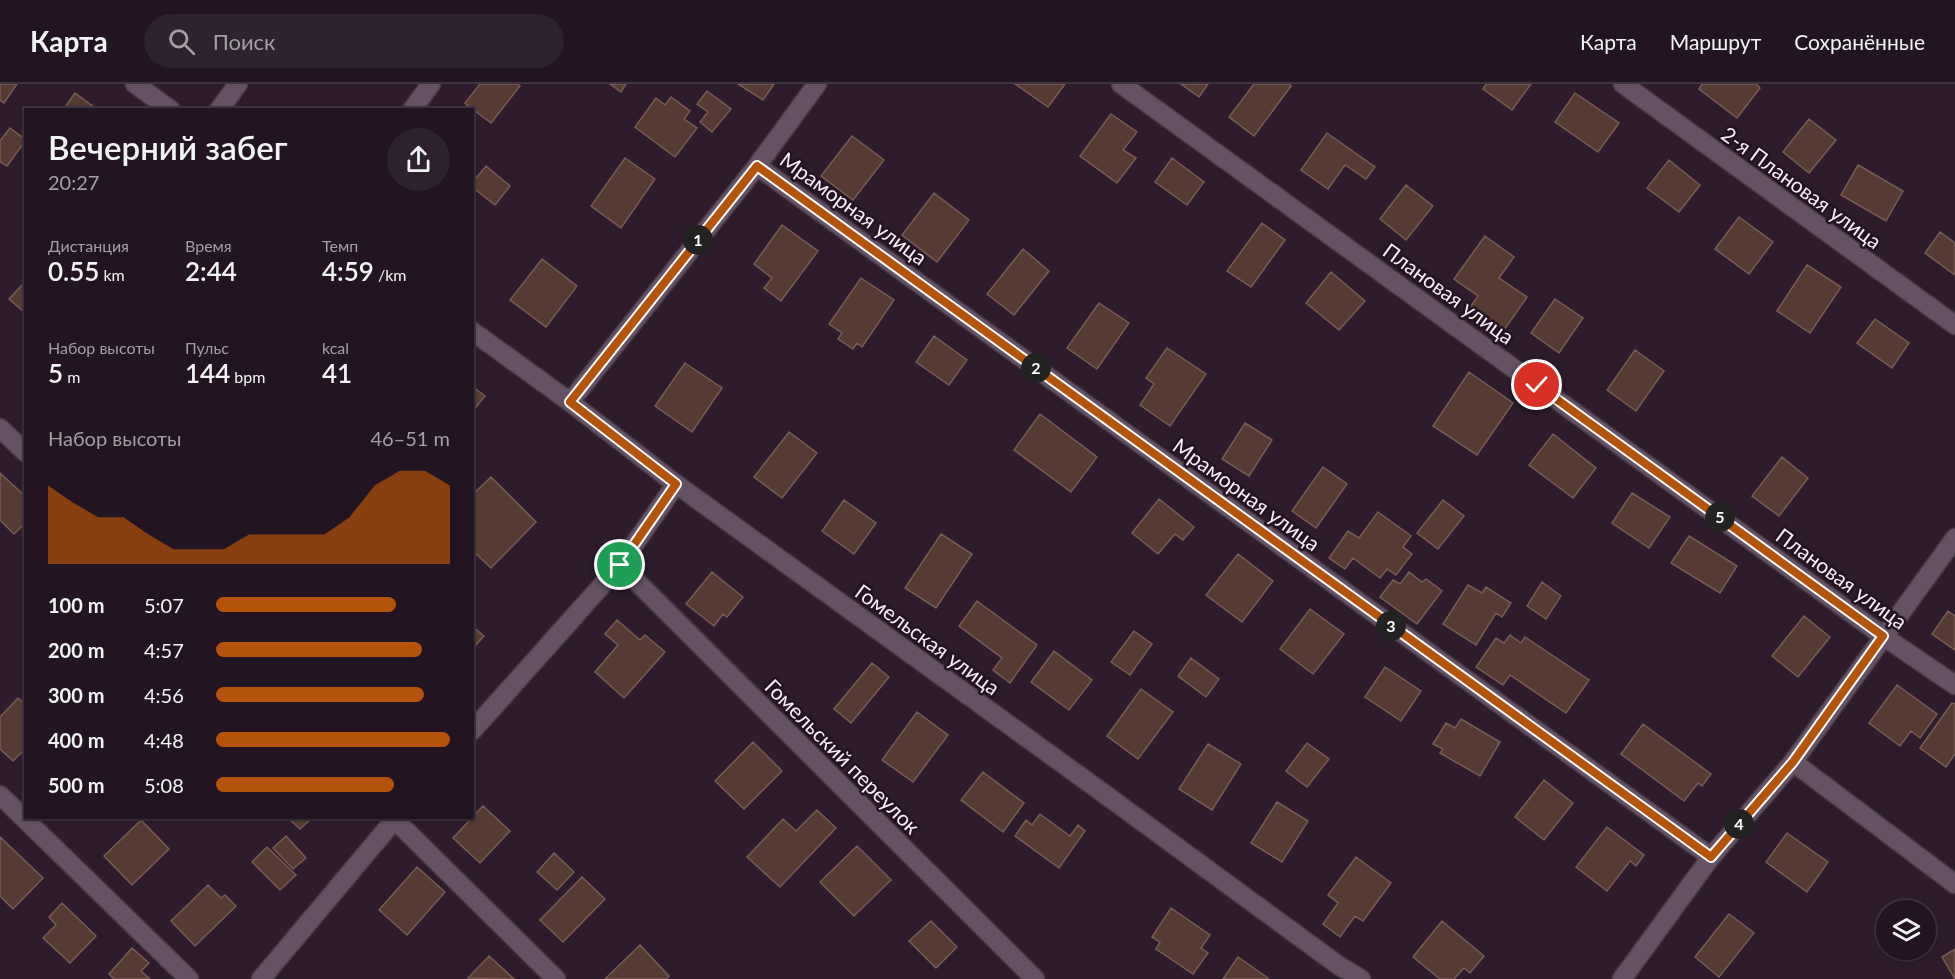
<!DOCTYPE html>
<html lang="ru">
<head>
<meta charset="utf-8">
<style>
  :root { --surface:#221521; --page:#2e222e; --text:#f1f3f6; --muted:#a29fa5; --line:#3f343f; --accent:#b45309 }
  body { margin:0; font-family:Lato,sans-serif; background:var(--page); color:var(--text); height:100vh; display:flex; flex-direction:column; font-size:22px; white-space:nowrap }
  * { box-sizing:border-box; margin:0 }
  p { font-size:20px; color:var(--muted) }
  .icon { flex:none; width:33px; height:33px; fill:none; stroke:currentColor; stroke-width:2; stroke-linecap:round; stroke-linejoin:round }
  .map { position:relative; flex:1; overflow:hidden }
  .panel { position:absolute; left:24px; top:24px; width:450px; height:711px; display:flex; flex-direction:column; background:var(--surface); border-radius:0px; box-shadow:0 2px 4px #0004,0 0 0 2px var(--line) }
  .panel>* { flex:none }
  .fabs { position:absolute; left:1876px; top:816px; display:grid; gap:12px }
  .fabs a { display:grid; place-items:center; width:60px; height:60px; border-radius:50%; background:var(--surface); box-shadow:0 2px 4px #0004,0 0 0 2px var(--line); font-size:30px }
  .pin { position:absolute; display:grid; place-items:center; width:51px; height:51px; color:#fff; margin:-26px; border:3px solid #fff; border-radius:50%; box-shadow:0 2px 6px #0007 }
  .km { position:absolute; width:30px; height:30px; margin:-15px; border-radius:50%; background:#222; color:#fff; font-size:16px; line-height:30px; text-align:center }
  .round { display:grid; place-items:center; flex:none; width:63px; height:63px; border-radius:32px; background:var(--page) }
  .head { display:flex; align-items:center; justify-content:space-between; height:102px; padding:0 24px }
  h1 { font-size:33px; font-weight:600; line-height:45px }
  .metrics { display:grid; grid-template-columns:repeat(3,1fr); gap:9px; height:102px; padding:6px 24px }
  .metrics div { display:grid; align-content:center }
  .metrics b { font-size:26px; font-weight:600 }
  .metrics small { font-size:16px; font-weight:400 }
  .metrics p { font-size:16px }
  .chart { height:168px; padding:12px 24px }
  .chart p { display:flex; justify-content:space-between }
  .chart svg { width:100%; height:108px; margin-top:6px; fill:var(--accent); opacity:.7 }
  ul { padding:0 24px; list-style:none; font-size:20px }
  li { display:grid; grid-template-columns:96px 72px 1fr; align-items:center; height:45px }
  li i { height:15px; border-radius:8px; background:var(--accent) }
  header { display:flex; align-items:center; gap:36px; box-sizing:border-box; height:84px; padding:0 30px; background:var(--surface); border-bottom:2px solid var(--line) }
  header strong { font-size:28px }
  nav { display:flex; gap:33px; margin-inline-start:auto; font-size:21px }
  .search { width:420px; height:54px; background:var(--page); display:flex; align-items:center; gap:15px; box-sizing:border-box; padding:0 21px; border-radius:33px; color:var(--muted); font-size:22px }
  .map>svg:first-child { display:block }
</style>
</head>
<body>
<header>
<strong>Карта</strong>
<div class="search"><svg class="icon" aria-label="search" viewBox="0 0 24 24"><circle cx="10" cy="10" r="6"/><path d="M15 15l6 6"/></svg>Поиск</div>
<nav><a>Карта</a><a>Маршрут</a><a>Сохранённые</a></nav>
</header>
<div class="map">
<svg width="1955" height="895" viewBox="0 0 1955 895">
  <rect width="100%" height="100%" fill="#2e1c2c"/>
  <path fill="#553b34" stroke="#785c55" stroke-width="1.5" d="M0,0H17L4,19L0,16Z
    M480,0H517L520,2L491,39L465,19Z
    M610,0H626L621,8Z
    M738,0H774L763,16Z
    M1015,0H1065L1048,23Z
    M1181,0H1208L1199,13Z
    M1254,0H1289L1291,2L1254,52L1229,33Z
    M1486,0H1531L1512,26L1483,5Z
    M1702,0H1756L1760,4L1737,34L1699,5Z
    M707,7L731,25L712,48L700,38L708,28L697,20Z
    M75,9L98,26H63Z
    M1575,9L1619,39L1598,68L1555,38Z
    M671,13L690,27L684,35L697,44L675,73L635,43L656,14L665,21Z
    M1111,30L1137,48L1123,66L1136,74L1117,99L1080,72Z
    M1809,35L1836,56L1809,89L1783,68Z
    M10,44L26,56L7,82L0,78V57Z
    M1327,49L1375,83L1366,95L1345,81L1328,105L1301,86Z
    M852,52L884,76L853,116L821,92Z
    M625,74L655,95L621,144L591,122Z
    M1172,74L1204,98L1187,121L1155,98Z
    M1669,76L1700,101L1679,128L1647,104Z
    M1858,81L1903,107L1886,137L1841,111Z
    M486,82L510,102L495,121L472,103V99Z
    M1406,101L1433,122L1406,156L1380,135Z
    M934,109L969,136L937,178L902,151Z
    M1739,133L1773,158L1749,190L1715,165Z
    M1262,139L1285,156L1251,203L1227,187Z
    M782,141L818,167L781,217L764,204L772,194L754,180Z
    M1940,148L1955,159V191L1925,169Z
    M1485,152L1514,173L1499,194L1527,213L1502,249L1469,225L1478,212L1454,195Z
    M1023,165L1049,187L1014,231L987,210Z
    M542,175L577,202L546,243L510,216Z
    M1807,181L1841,203L1810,249L1777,227Z
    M1331,188L1365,217L1339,246L1306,219Z
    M861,194L894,216L862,263L857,259L853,265L838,255L842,249L829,240Z
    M26,197V226L24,228L9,215Z
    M1555,215L1583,234L1559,269L1531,249Z
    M1099,219L1129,239L1097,285L1067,264Z
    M1875,235L1909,259L1892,284L1857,259Z
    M934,252L967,276L949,301L916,278Z
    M1167,264L1206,290L1170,342L1140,321L1154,300L1146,294Z
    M1635,266L1664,287L1636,327L1607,306Z
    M685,279L722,304L692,348L655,322Z
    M1469,288L1513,319L1477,371L1433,342Z
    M472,302L485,312L472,328Z
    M1040,330L1097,373L1071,408L1014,366Z
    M1245,339L1272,356L1249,392L1222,375Z
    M789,348L817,369L782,414L754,393Z
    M1553,350L1596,384L1573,414L1529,381Z
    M1782,373L1808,394L1779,432L1752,412Z
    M1323,383L1347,400L1316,444L1292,427Z
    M0,389L26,413V438L14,450L0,436Z
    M491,393L536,438L491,484L472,466V411Z
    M1632,409L1670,433L1649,464L1612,439Z
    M1159,415L1194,443L1183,456L1175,450L1158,470L1132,449Z
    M844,416L876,439L854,470L822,447Z
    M1443,416L1464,432L1438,465L1417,449Z
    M1378,428L1411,452L1403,463L1412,470L1396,491L1387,485L1380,494L1353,474L1345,485L1329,474L1348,447L1359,454Z
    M941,450L972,470L936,524L905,504Z
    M1689,452L1737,482L1720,509L1671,479Z
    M1238,470L1273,497L1242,538L1206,511Z
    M712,488L743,513L727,533L723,530L714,542L686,520Z
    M1409,488L1422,498L1426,495L1442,507L1417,540L1380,513L1393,496L1400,500Z
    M1542,498L1561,512L1546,535L1527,522Z
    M1468,501L1482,509L1486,503L1511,519L1502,533L1496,529L1476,561L1443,540Z
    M977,517L1037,561L1010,599L993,586L1002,574L959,542Z
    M1310,525L1344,550L1313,590L1280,565Z
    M1948,527L1955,532V566L1932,550Z
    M1804,532L1830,553L1798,593L1772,572Z
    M617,536L640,556L645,551L665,568L624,614L595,588L618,561L605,550Z
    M472,542L484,552L472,565Z
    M1134,547L1152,560L1130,591L1111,578Z
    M1510,551L1521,559L1525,553L1589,596L1566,629L1510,591L1503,601L1476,583L1496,554L1504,559Z
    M1054,567L1092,596L1069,626L1031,598Z
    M1191,574L1219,595L1206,613L1178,592Z
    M872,579L889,593L851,639L834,625Z
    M1385,583L1421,607L1401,637L1365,613Z
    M1897,601L1937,630L1920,654L1911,647L1900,662L1869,639Z
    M1141,605L1173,628L1138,675L1107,652Z
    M18,614L26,621V664L13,677L0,665V633Z
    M1952,619L1955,620V670L1946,683L1920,664Z
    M917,628L948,651L913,698L882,676Z
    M1461,635L1500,658L1480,692L1440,669L1443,665L1433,660L1446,639L1455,644Z
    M1643,640L1711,690L1702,702L1698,699L1684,717L1621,670Z
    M753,658L782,687L744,725L715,697Z
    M1307,659L1329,675L1307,703L1286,687Z
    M1208,660L1241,680L1212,726L1179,705Z
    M983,688L1024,719L1003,748L961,716Z
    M1544,696L1573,719L1544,756L1515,733Z
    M1277,718L1308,737L1282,778L1251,759Z
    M483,722L510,747L480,779L453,754Z
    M817,726L836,744L780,803L747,773L783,735L796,747Z
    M1040,730L1070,752L1078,741L1085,747L1059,784L1015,752L1026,736L1032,741Z
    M288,734H312L300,745Z
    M141,736L169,765L132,801L104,772Z
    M1607,743L1644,771L1636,782L1630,777L1607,807L1576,783Z
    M1787,749L1828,778L1807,808L1766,778Z
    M286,752L306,774L293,785L273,764Z
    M0,753L43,794L13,825L0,812Z
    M857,762L891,796L854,832L820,798Z
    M267,763L296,791L280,806L252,778Z
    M554,769L574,788L557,806L537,788Z
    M1356,773L1391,799L1363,837L1355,832L1340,853L1323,840L1338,819L1328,811Z
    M417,783L445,808L407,851L379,826Z
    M582,793L605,815L563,858L540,836Z
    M208,801L221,814L225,811L236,822L195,862L171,837Z
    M62,819L96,852L70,879L43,854L56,841L49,833Z
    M1171,824L1210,851L1201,864L1208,869L1193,890L1156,865L1160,858L1152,853Z
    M1729,830L1754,849L1719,893L1695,873Z
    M931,837L957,863L936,884L909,857Z
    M1442,837L1484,872L1470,889L1464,884L1454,895H1440L1413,873Z
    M640,861L669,892L666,895H605Z
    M132,864L149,879L141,887L150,895H114L109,890Z
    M1955,865V895L1942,873Z
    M489,872L514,895L468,894Z
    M1238,873L1268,894L1267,895H1223Z"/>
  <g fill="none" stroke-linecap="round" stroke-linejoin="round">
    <g stroke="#483946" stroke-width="21">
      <path id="minor" d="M135,0L171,26
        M1121,0L1883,552L1955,601
        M1623,0L1955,241
        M219,26L238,0
        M412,26L431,0
        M757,82L1711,773
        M472,247L570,318L676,400L1099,706L1338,881L1361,895
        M570,318L757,82L817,0
        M0,344L26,369
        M620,481L1035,895
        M472,647L620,481L676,400
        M1793,678L1955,800
        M0,711L189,895
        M393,734L556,895
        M261,895L396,734
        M1622,895L1711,773L1793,678L1955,454"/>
    </g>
    <use href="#minor" stroke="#655163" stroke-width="18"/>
  </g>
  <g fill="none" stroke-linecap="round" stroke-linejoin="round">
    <g stroke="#fff" stroke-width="12">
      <path id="route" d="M620,481L676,400L570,318L757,82L1711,773L1793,678L1883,552L1537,301"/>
    </g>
    <use href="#route" stroke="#b45309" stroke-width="8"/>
  </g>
  <g text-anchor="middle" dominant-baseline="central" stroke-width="5" stroke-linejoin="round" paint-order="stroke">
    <g font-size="21" fill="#fbeff9" stroke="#241322">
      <text transform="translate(1802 103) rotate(36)">2-я Плановая улица</text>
      <text transform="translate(854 124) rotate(36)">Мраморная улица</text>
      <text transform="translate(1449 209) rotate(36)">Плановая улица</text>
      <text transform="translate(1247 410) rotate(36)">Мраморная улица</text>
      <text transform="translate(1842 494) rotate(36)">Плановая улица</text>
      <text transform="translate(928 555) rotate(36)">Гомельская улица</text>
      <text transform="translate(843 672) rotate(45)">Гомельский переулок</text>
    </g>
  </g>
</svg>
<div class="fabs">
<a><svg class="icon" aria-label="layers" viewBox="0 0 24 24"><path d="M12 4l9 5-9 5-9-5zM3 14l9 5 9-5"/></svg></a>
</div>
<div class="pin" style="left:620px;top:481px;background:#1e9e55"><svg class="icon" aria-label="arrive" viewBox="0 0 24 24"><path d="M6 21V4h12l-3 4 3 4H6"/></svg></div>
<div class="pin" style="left:1537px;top:301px;background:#d93025"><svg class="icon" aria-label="check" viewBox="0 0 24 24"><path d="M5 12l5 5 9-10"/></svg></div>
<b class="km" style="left:698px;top:156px">1</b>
<b class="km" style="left:1036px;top:284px">2</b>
<b class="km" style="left:1391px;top:542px">3</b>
<b class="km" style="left:1739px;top:740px">4</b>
<b class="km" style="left:1720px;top:433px">5</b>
<section class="panel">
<div class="head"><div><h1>Вечерний забег</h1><p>20:27</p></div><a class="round"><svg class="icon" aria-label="share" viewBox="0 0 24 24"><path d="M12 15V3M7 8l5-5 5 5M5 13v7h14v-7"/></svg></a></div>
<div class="metrics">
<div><p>Дистанция</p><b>0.55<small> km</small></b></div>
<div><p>Время</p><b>2:44</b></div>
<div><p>Темп</p><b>4:59<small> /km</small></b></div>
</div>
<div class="metrics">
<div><p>Набор высоты</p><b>5<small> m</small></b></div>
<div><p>Пульс</p><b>144<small> bpm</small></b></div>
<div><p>kcal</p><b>41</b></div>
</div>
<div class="chart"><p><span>Набор высоты</span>46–51 m</p>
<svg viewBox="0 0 160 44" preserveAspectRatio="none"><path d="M0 44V12L10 19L20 25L30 25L40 32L50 38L60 38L70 38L80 32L90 32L100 32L110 32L120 25L130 12L140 6L150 6L160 12V44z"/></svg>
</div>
<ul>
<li><b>100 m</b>5:07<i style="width:77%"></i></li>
<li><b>200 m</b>4:57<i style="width:88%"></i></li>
<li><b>300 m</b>4:56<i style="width:89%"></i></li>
<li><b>400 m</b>4:48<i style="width:100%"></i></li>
<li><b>500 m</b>5:08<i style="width:76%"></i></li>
</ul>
</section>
</div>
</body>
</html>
